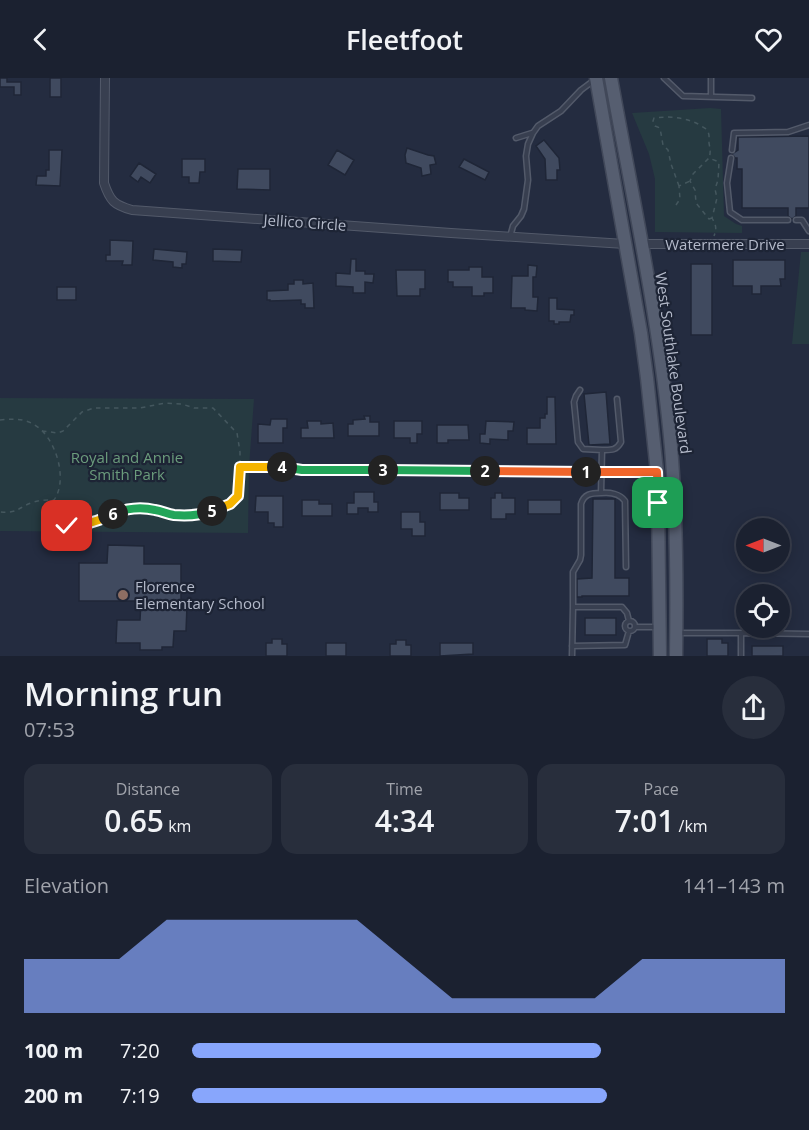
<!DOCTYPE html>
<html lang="en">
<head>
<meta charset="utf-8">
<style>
  :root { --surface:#1b2130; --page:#282e3c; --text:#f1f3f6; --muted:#a0a3ab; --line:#393e4c; --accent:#88a6fc }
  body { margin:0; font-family:"Open Sans",sans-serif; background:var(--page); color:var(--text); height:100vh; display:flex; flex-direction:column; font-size:22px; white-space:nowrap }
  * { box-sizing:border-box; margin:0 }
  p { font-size:20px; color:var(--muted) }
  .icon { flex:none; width:33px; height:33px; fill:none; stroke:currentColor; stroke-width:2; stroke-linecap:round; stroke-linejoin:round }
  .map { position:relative; height:578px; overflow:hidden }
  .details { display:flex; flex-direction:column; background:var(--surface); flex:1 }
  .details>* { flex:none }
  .needle { width:39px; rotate:270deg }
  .fabs { position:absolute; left:736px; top:440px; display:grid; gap:12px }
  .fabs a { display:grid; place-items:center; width:54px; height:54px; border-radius:50%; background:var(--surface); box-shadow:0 3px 15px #0003,0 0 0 2px var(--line); font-size:30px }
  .pin { position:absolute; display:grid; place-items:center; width:51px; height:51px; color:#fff; margin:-26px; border-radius:12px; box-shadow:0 3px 9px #0006 }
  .km { position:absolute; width:30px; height:30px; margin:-15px; border-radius:50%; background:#222; color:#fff; font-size:16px; line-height:30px; text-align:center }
  .round { display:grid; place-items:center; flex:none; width:63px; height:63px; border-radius:32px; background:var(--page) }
  .summary { display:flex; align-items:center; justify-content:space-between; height:102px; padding:0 24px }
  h1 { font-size:33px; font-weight:600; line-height:45px }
  .figures { display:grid; grid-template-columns:repeat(3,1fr); gap:9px; height:102px; padding:6px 24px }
  .figures div { display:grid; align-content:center; border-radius:15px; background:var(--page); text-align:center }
  .figures b { font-size:30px; font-weight:600 }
  .figures small { font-size:16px; font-weight:400 }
  .figures p { font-size:16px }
  .chart { height:168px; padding:12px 24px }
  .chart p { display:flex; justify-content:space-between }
  .chart svg { width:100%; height:108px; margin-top:6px; fill:var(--accent); opacity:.7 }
  ul { padding:0 24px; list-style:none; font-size:20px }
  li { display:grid; grid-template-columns:96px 72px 1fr; align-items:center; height:45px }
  li i { height:15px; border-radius:8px; background:var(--accent) }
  header { display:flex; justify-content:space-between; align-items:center; height:78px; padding:0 24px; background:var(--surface); font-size:27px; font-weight:600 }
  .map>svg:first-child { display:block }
</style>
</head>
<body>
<header><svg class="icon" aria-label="back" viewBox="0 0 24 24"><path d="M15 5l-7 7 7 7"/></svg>Fleetfoot<svg class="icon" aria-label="heart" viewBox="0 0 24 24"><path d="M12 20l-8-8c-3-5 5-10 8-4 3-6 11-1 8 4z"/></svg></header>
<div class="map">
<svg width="809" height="578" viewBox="0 0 809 578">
  <rect width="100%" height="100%" fill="#242c40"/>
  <path fill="#263a41" d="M710,30L721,31L724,138L736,146L742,148V155L655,154V101L649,76L632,35Z
    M801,174H809V266H792Z
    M0,320L254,321L249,389L248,455L0,453Z"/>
  <path fill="#404a5f" stroke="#1f2637" stroke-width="1.5" d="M0,0H7V4H21V17H14V9H0Z
    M50,0H61V19H50Z
    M809,58V130H796V138L792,141L788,138V130H742V91H737V80H735L732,76L738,72V59Z
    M544,62L559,80L560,92H557V102H546L545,81L536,68Z
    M407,70L428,77L434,78L436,86L430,87L431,96L422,98L421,90L406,85L405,77Z
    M49,72H62L60,108L36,107L37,98H46V92H49Z
    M337,72L354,82L345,97L328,87Z
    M182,81H205V94H200L199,105H189V99H182Z
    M464,81L489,94L485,102L459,89Z
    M139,85L156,96L150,105L141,99L138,104L130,98Z
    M238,91H270V112L237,111Z
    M110,162L133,163L132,187H122L123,183H106V177H110Z
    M154,171L187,174L186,186H182V190L173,189V184L153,182Z
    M213,171L242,172L241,184L213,183Z
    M351,181H356V193H365V196H374L373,205L365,204V215H353V209L336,208V195L350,196Z
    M733,182H785V201H780L781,208H761V216H752V208H733Z
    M691,186H712V257H691Z
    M528,187L537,188L536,199H533V219H538L537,233L525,232V230H511L512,198H528Z
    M469,189H482V199H493V215H484V218H472V209H453V204H448V192H469Z
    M396,192H425V211H420V218H397Z
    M294,202H303V206L313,205L314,230H305V226H301V222L270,223V222H267V213L288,212V206H294Z
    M57,209H76V222H57Z
    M549,220H557V231L574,232V237H571L570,244H559V246H554V243H549Z
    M606,314L610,366L589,367L584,316Z
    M547,319H555L556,366H527V350H540V340H545V336H547Z
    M364,338H370V344H379V358H348V346H353V342L365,341Z
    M271,341H287V350H283V365H258V346L270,347Z
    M307,343H321V346L333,345L334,360H301V350H308Z
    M394,343H422V356H417V365H410V360H394Z
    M486,343L514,344L513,353H508V362L490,361V366L480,365V356H485Z
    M437,347H468L469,362H448V365H437Z
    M354,414H374V424H378V434H368V430H358V436H347V425H354Z
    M440,415H459V420H469V432H440Z
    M495,415H502V420H515V436H506V441H491V420H495Z
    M256,418H283V449H274V445H268V434H255Z
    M593,421H615V500H629V518H582V519H577V501L592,500Z
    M302,422H319V426H332V438H302Z
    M528,422H561V436H528Z
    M401,434H420V444H425V458H412V451H401Z
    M108,467L144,468V486H181V528H187L186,553H174L173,569H162V572H140V565H116L117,542H140L141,523H79V485H107Z
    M585,540H616V557H585Z
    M272,561H282V566H287V578H266V565H272Z
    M707,561H722V565H728V578H707Z
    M396,562H406V567H411V578H390V566H396Z
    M326,565H346V578H326Z
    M440,565H473V576L440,578Z
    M752,568H783V578H752Z"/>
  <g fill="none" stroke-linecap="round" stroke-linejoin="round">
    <g stroke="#535a6a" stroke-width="7">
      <path id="lane" d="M664,0L683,18L752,20
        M711,19V0
        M516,60L532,55
        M732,72L734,55L788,54L809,47
        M731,80L727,105L730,134L742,142H788
        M796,142H802L809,153
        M510,159L513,148L521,138L524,131L528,102L526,78L528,66L533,55L538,48L561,33L581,12L593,3
        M580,312L576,318L574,324L578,364L583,371L602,372
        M617,321L621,364C616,373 611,372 602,372L601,415C591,415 584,416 581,426V477L580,482L573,494V529H622L627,535L629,543
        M601,415C610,414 620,416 625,423L626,489
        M625 548a5 5 0 1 1 10 0a5 5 0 1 1-10 0Z
        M635,549H659
        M677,555H741V578
        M741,555L809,556
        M572,568L625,567L629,553
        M572,578L573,529"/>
    </g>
    <g stroke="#535a6a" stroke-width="10">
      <path id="street" d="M105,0L104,105C110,123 114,127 132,132L451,155L625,166
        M641,166H809
        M301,391L657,394"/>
    </g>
    <g stroke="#414859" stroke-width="15">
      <path id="primary" d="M596,0L641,255L647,300L657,394L658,425L660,578
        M611,0C633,122 660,245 671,369C677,438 677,508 676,578"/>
    </g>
    <path stroke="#44575e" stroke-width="1.5" stroke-dasharray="4.5 4.5" stroke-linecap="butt" d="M679,108L671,86L668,72L663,67L660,50L655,48L653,43L654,40C669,38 684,39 698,46C699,47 705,50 706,51C710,55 709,60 709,65C710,71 711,74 709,80
      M676,127L680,121L679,108L690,103
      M712,140L709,141L696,125L695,112L690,103L693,96L709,80L719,84L718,102L715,111L717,120L712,140C716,147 717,150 714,158
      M0,342C11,341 23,340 33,346C55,357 69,401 54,422C48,422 40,422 34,424C19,428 19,436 0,434
      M42,353L58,355L63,353L82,334L94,330H140L165,325L182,326L194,330H213L237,355L240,374V389L292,390
      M54,422L60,440L63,445L71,448L101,442L119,434L130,431H150L172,437L206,435L230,426L237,420L239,411L240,390"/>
    <use href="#lane" stroke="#383f50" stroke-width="4"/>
    <use href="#street" stroke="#383f50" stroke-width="8"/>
    <use href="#primary" stroke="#565e70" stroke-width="12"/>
  </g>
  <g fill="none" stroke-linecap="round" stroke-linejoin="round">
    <g stroke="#fff" stroke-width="12">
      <path id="split-1" d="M586,394H657L658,425"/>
    </g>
    <g stroke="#fff" stroke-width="12">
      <path id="split-2" d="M485,393L586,394"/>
    </g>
    <g stroke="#fff" stroke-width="12">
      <path id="split-3" d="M383,392L485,393"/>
    </g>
    <g stroke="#fff" stroke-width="12">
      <path id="split-4" d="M282,389L302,392H383"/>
    </g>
    <g stroke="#fff" stroke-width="12">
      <path id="split-5" d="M212,433L230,426L238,418L240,389H282"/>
    </g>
    <g stroke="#fff" stroke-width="12">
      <path id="split-6" d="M113,436C125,430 142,429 155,432C162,433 167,436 174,437C186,438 201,437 212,433"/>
    </g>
    <g stroke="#fff" stroke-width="12">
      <path id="split-7" d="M67,448C79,449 102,442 113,436"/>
    </g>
    <use href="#split-1" stroke="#f0652b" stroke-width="8"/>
    <use href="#split-2" stroke="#f0652b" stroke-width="8"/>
    <use href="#split-3" stroke="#22a559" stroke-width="8"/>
    <use href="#split-4" stroke="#22a559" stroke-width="8"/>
    <use href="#split-5" stroke="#f5b400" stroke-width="8"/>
    <use href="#split-6" stroke="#22a559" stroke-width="8"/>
    <use href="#split-7" stroke="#f5b400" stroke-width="8"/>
  </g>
  <circle fill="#8d6e63" stroke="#1d2435" stroke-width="2" cx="123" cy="517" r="6"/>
  <g text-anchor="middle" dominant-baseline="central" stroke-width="4.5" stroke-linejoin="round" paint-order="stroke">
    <g font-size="15" fill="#b4baca" stroke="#1d2435">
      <text transform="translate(305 144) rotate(4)">Jellico Circle</text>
      <text x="725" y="166">Watermere Drive</text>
      <text transform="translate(674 285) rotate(82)">West Southlake Boulevard</text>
    </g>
    <g font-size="15" fill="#6b9c7c" stroke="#1d2435">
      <text x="127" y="379">Royal and Annie<tspan x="127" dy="17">Smith Park</tspan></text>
    </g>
    <g font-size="15" fill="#b4baca" stroke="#1d2435" text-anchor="start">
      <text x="135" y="508">Florence<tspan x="135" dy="17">Elementary School</tspan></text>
    </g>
  </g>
</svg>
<div class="fabs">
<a><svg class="needle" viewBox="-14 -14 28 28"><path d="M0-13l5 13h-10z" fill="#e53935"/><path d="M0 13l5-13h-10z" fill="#a0a3ab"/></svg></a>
<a><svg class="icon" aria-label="locate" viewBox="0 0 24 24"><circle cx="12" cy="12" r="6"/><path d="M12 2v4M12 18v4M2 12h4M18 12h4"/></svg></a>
</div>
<div class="pin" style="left:658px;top:425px;background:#1e9e55"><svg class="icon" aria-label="arrive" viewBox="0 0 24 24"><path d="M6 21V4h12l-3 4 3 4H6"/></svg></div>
<div class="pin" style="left:67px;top:448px;background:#d93025"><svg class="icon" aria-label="check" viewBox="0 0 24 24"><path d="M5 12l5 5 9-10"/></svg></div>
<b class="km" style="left:586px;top:394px">1</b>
<b class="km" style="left:485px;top:393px">2</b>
<b class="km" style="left:383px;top:392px">3</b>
<b class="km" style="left:282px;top:389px">4</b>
<b class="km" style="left:212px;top:433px">5</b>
<b class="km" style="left:113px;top:436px">6</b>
</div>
<section class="details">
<div class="summary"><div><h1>Morning run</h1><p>07:53</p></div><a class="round"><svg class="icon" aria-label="share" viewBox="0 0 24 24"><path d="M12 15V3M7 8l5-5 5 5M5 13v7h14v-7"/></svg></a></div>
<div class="figures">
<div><p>Distance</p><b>0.65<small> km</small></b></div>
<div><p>Time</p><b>4:34</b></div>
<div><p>Pace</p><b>7:01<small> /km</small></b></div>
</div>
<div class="chart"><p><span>Elevation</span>141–143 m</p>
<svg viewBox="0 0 160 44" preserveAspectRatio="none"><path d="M0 44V22L10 22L20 22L30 6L40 6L50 6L60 6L70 6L80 22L90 38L100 38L110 38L120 38L130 22L140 22L150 22L160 22V44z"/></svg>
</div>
<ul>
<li><b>100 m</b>7:20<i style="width:69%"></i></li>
<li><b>200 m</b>7:19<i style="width:70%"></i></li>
</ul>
</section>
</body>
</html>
